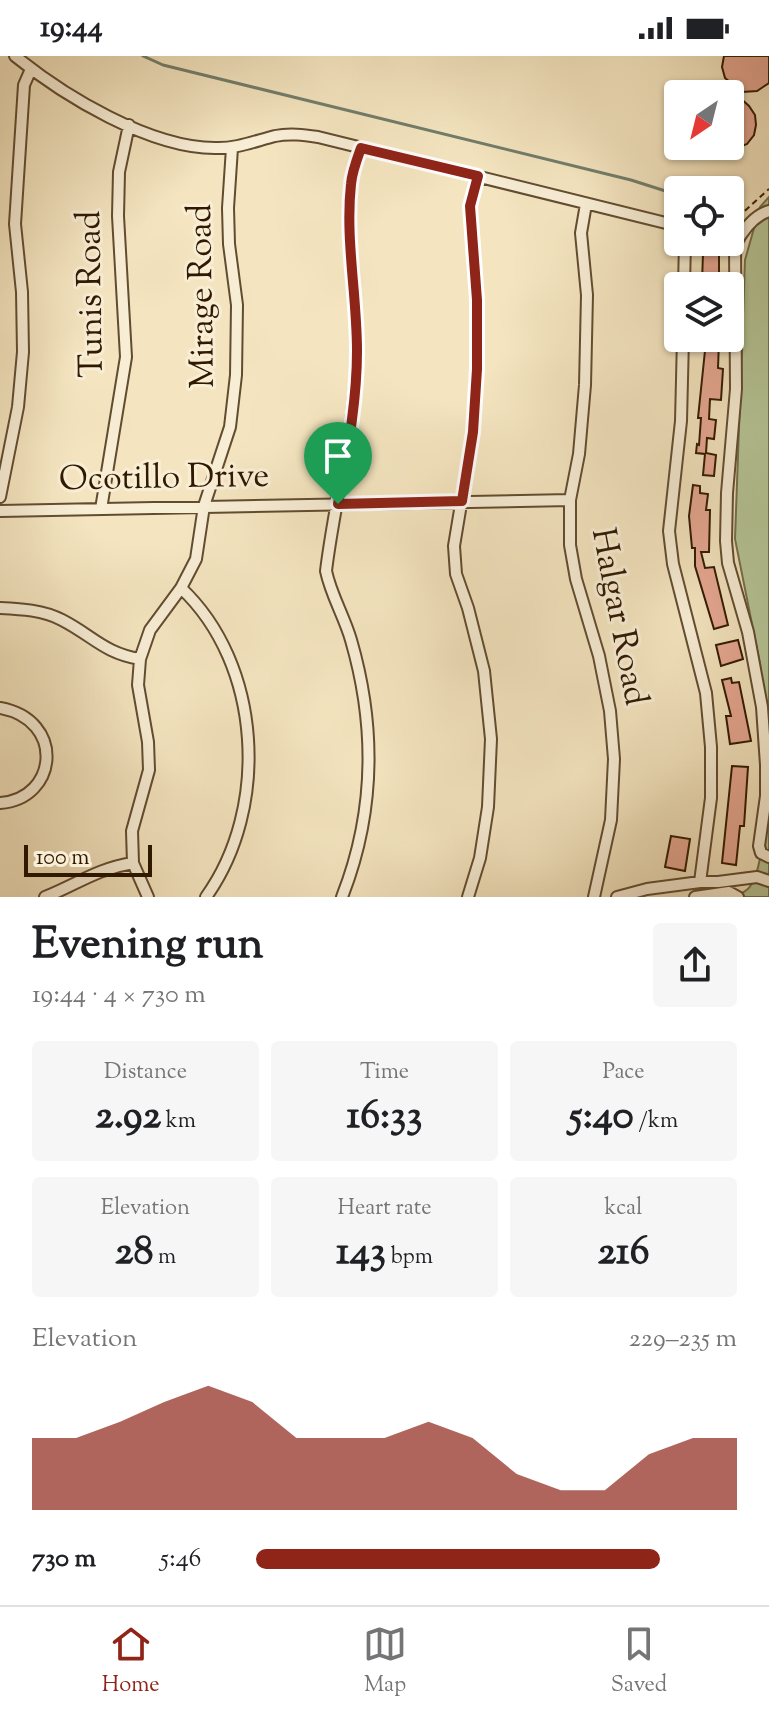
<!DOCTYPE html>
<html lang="en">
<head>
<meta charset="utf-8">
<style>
  :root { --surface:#fff; --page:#f6f6f6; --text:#202124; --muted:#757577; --line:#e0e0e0; --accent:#8f2418 }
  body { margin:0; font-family:"Sorts Mill Goudy",serif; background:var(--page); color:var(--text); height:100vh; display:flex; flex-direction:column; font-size:30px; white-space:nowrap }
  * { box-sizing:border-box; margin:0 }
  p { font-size:26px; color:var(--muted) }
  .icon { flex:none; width:44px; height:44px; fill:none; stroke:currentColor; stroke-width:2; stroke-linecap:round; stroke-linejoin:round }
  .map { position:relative; height:841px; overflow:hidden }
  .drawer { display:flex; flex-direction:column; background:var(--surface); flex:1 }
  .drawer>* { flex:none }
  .needle { width:52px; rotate:215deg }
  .tools { position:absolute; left:664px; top:24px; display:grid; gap:16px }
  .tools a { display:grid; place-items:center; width:80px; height:80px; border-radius:8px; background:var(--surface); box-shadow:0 2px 6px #0004; font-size:40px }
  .scale { position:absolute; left:24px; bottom:20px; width:128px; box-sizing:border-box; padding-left:8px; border:4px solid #311900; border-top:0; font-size:22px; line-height:28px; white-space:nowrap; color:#311900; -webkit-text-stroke:6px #f8eed6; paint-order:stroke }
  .pin { position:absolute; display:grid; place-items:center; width:68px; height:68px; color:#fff; margin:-82px -34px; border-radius:50% 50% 50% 0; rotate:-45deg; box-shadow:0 0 8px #0007 }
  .pin .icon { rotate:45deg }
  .round { display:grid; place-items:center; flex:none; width:84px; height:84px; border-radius:8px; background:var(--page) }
  .headline { display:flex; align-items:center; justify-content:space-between; height:136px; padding:0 32px }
  h1 { font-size:44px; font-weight:700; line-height:60px }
  .stats { display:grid; grid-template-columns:repeat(3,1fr); gap:12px; height:136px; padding:8px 32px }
  .stats div { display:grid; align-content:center; border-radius:8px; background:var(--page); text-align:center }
  .stats b { font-size:40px; font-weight:700 }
  .stats small { font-size:22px; font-weight:400 }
  .stats p { font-size:22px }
  .chart { height:224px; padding:16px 32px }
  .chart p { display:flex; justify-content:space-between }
  .chart svg { width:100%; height:144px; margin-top:8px; fill:var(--accent); opacity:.7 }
  ul { padding:0 32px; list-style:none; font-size:26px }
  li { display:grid; grid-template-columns:128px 96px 1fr; align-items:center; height:60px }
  li i { height:20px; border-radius:10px; background:var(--accent) }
  .status { display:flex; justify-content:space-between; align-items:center; height:56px; padding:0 40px; background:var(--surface); direction:ltr }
  .status svg { height:22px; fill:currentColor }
  .tabs { display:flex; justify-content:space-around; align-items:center; height:112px; border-top:2px solid var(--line); background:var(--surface); font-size:22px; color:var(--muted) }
  .tabs a { display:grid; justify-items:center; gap:4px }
  .tabs .selected { color:var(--accent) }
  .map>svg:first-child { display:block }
</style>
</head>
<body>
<div class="status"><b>19:44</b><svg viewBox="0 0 49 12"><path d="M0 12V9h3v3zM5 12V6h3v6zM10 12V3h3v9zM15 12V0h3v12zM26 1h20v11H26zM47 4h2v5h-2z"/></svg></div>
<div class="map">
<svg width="769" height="841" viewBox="0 0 769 841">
  <rect width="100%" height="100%" fill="#f4e5c0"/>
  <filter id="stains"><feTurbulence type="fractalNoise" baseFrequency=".0025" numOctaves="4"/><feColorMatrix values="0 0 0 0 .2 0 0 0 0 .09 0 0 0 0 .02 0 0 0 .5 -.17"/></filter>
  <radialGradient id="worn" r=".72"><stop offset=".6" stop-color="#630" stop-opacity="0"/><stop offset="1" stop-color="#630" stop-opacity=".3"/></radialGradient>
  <path fill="#b6c697" stroke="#74704c" stroke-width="2" d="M769,141V683L760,608L735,483L745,204L760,151Z
    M769,690V841H729C738,839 746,837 751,829C767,805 766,722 769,690Z"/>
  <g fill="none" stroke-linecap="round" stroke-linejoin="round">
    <path stroke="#717d6b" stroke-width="3" d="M143,0L163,9L631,124L678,139"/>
  </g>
  <path fill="#e7a893" stroke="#311900" stroke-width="2" d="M724,0H769V27L757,35L742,36L725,22L722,11Z
    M730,41H739L749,50L755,59L756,69L754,79L747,88L730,95Z
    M703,198H719V226H702Z
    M706,285L719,286L718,312L723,313L721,344L710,343L709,363L716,364L714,383L707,382L706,397L716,399L714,420L703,419L705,398L696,397L697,388L699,389L701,362H698Z
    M693,429L700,430V437L708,438L706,454H710L709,496H701L705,512L714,511L728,569L714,573L695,510V492H692L689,460Z
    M738,584L743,603L721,610L716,589Z
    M731,622L732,627L739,626L751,685L730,688L726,660H731L722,624Z
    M732,710L748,711L744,770H740L736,809L722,807Z
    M671,780L690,783L685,815L665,811Z"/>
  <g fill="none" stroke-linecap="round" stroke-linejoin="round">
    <g stroke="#624c30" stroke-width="14">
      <path id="minor" d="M15,0C64,40 150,92 215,92C236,93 255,85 275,80C290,77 304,79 318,81L678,170
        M586,148L581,177L587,239L585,329L579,398L570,444V489L576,523L599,600L610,655L614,703L611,764L594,841
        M769,155C753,160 743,174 735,189L736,333L727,437L726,485L728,507L748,576L762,651L766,709V740L759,790L761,797L769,801
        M684,230L685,186
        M683,282L681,365L669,475L673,508L706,637L711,691V742L700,826
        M0,441L18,351L23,296L22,236L15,168L24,29L31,13
        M101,453L126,301L118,160L119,116L129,69
        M0,455L570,444
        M181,532C262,608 270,752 206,841
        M0,552C21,553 43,554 62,564C93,580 104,597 140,603
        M0,652C66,664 58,743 0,747
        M45,841C78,828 96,813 133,807
        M148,841L133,807L132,775L149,714L148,686L138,629L140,603L150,574L181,532L196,503L204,450L230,371L236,319L237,249L229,188L228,152L232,92
        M342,841C375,757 376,670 351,584C344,560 331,539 326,515C335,441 355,373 357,298C358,241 344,184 351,127C352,115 357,103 361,92
        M468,841L480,802L488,751L491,683L484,615L468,552L456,518L454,490L473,376L477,313V244L470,150L478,120
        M617,841L647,833L700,826H718L757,821L769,825
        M695,841L729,836L738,841"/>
    </g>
    <path stroke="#311900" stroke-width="2" stroke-dasharray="6 4" stroke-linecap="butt" d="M730,168L769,133"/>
    <use href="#minor" stroke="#f8eed6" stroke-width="10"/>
  </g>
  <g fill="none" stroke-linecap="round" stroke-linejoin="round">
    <g stroke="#fff" stroke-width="16">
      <path id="route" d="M361,92L478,120L470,150L477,244V313L473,376L462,445L338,448C347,397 357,346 357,295C357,239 345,183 351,128C352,116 357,103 361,92Z"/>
    </g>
    <use href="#route" stroke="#8f2418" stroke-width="10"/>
  </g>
  <g text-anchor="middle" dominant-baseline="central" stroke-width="6" stroke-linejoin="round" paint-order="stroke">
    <g font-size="34" fill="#311900" stroke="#f8eed6">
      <text transform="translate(92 238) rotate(-91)">Tunis Road</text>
      <text transform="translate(203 240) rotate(-91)">Mirage Road</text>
      <text transform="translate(164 423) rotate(-1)">Ocotillo Drive</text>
      <text transform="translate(618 561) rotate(79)">Halgar Road</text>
    </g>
  </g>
  <rect width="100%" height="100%" filter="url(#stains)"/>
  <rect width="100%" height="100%" fill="url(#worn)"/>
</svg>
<div class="tools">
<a><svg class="needle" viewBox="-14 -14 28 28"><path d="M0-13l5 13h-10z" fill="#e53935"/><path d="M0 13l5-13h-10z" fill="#757577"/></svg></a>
<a><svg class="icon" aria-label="locate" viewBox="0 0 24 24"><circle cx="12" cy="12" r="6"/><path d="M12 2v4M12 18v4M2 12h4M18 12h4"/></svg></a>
<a><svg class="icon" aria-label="layers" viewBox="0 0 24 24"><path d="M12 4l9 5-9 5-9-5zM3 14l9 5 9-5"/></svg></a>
</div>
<div class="scale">100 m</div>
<div class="pin" style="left:338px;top:448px;background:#1e9e55"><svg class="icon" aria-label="arrive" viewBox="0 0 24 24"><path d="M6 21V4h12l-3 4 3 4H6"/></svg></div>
</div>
<section class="drawer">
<div class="headline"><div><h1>Evening run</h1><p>19:44 · 4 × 730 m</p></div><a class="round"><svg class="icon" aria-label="share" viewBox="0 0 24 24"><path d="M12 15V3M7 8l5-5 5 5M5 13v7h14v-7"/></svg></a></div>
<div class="stats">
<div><p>Distance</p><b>2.92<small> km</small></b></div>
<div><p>Time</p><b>16:33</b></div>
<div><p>Pace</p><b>5:40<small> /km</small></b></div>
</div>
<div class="stats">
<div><p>Elevation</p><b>28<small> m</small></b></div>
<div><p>Heart rate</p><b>143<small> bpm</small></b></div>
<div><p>kcal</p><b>216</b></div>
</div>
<div class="chart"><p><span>Elevation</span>229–235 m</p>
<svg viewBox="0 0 160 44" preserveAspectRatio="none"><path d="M0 44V22L10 22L20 17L30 11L40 6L50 11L60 22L70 22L80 22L90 17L100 22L110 33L120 38L130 38L140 27L150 22L160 22V44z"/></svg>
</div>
<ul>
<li><b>730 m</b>5:46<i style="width:84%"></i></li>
</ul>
</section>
<nav class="tabs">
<a class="selected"><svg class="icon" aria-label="home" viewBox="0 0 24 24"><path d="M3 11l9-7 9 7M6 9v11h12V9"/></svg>Home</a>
<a><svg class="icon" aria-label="map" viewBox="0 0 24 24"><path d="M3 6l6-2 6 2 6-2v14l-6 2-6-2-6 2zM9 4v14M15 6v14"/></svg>Map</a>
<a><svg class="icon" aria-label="saved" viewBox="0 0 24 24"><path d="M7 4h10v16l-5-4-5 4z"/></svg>Saved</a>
</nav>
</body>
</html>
